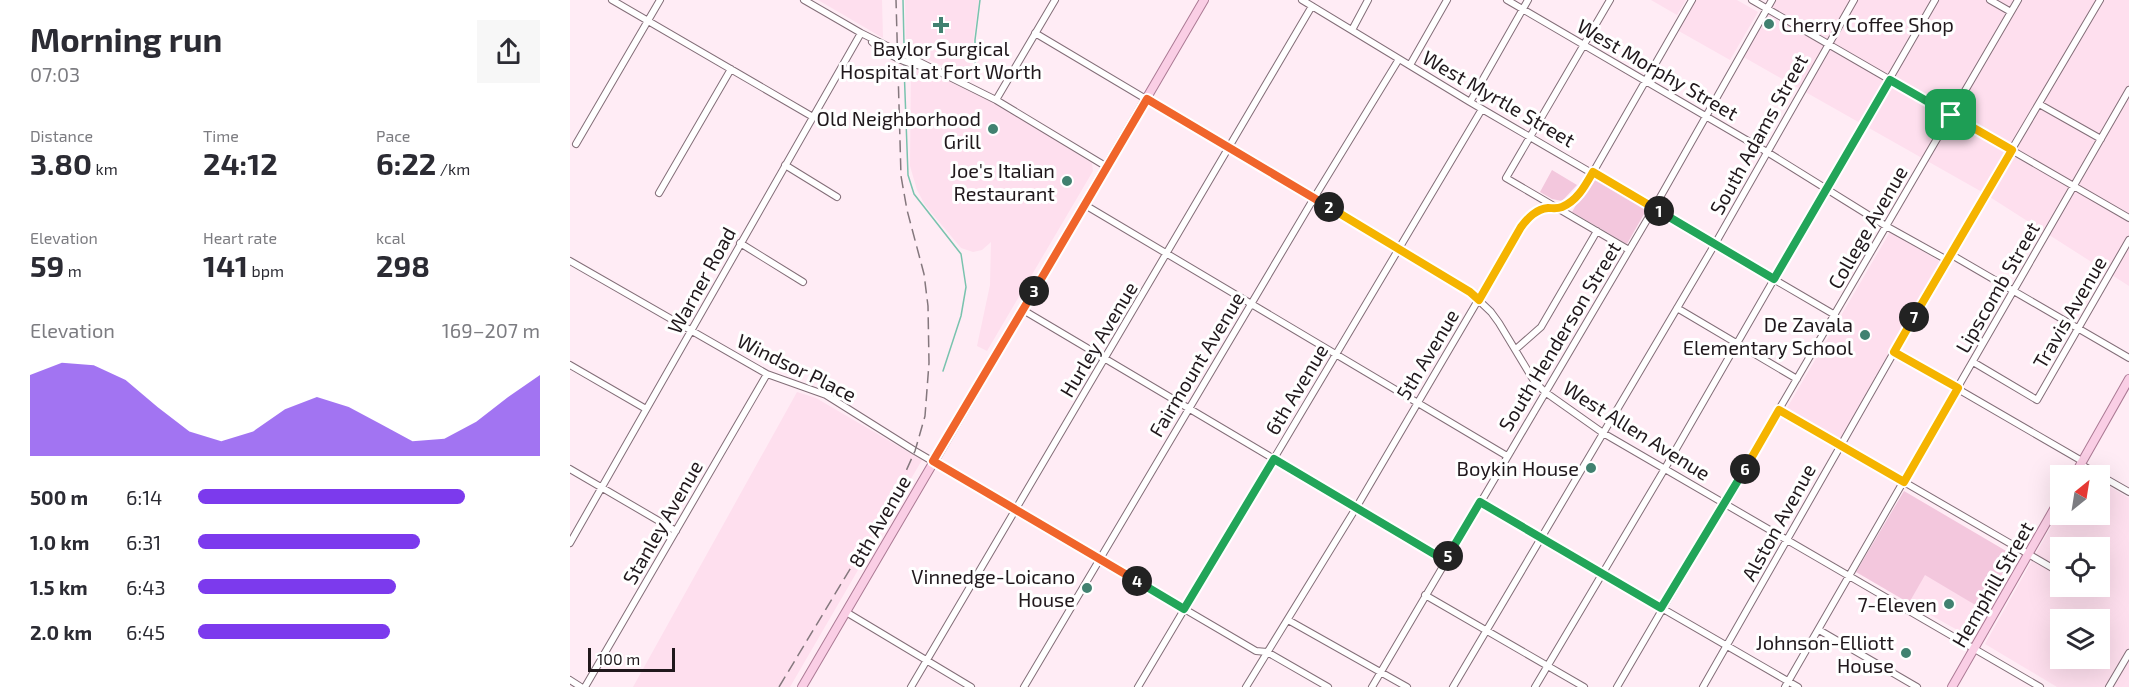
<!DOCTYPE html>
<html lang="en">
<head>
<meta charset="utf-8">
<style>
  :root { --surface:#fff; --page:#f7f7f7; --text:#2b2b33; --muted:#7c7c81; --accent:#7c3aed }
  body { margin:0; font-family:"Exo 2",sans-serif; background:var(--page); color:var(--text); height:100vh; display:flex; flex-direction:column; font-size:22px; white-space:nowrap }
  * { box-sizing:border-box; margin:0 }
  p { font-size:20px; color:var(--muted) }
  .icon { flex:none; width:33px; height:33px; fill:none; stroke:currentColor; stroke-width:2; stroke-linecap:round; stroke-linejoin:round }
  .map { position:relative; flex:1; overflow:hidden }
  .details { display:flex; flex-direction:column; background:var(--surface); width:570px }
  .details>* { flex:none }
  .needle { width:39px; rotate:30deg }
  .fabs { position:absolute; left:1480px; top:465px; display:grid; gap:12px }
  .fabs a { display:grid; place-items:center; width:60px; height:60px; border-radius:0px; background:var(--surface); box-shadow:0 6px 24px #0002; font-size:30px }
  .scale { position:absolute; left:18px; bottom:15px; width:87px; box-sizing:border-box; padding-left:6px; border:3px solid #20181c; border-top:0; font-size:16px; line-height:21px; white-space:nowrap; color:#20181c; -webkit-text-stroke:4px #fff; paint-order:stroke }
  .pin { position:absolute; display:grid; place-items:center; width:51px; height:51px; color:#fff; margin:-26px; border-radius:12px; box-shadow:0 3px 9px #0006 }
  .km { position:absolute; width:30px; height:30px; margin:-15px; border-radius:50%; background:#222; color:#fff; font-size:16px; line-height:30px; text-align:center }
  .round { display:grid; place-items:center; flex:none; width:63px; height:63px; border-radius:0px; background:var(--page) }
  .summary { display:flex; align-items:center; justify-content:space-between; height:102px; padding:0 30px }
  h1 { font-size:33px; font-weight:700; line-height:45px }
  .figures { display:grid; grid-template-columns:repeat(3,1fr); gap:9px; height:102px; padding:6px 30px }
  .figures div { display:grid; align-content:center }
  .figures b { font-size:30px; font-weight:700 }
  .figures small { font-size:16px; font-weight:400 }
  .figures p { font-size:16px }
  .chart { height:168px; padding:12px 30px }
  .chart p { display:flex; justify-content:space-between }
  .chart svg { width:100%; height:108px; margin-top:6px; fill:var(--accent); opacity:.7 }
  ul { padding:0 30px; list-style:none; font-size:20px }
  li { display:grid; grid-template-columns:96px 72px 1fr; align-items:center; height:45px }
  li i { height:15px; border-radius:8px; background:var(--accent) }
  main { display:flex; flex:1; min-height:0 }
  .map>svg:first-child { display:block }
</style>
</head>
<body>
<main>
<section class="details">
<div class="summary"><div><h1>Morning run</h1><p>07:03</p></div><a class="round"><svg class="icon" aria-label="share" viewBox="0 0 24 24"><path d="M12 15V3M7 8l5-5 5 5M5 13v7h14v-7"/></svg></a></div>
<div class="figures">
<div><p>Distance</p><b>3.80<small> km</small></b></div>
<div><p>Time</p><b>24:12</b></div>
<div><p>Pace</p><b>6:22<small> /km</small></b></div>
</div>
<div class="figures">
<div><p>Elevation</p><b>59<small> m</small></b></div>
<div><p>Heart rate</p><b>141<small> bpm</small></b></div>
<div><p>kcal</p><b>298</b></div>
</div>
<div class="chart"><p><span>Elevation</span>169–207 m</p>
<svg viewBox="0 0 160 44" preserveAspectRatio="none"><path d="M0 44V11L10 6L20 7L30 13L40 24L50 34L60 38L70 34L80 25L90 20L100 24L110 31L120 38L130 37L140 30L150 20L160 11V44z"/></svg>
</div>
<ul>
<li><b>500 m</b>6:14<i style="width:78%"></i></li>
<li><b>1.0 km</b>6:31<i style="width:65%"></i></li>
<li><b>1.5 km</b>6:43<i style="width:58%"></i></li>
<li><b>2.0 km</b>6:45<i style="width:56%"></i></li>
</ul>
</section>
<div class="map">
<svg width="1559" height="687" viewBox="0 0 1559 687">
  <rect width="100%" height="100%" fill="#ffecf5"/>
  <path fill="#fedfee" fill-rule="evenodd" d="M248,0H312L313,38Z
    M335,0H409L398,78L336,49Z
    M1081,0H1116L1107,15Z
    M1125,0H1167L1188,12L1160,60L1107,30Z
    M1204,0H1559V286L1412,192L1170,55Z
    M341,63L430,106L522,163L523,171L417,351L407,346L420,285L421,242L412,250L403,252L391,248L355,205L347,190L340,166Z
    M1320,232L1371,262L1271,439L1217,408Z
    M227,392L246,398L352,460L220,687H63Z
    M1530,481L1559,498V687H1487L1415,644L1491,509V514H1530ZM1491,548H1530V586H1491ZM1491,620H1530V658H1491Z
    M1355,574L1412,609L1399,631L1395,633L1391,632L1339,603Z"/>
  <path fill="#f3c7dd" d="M982,170L1007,185L992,201L982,199L970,192Z
    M1023,175L1078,207L1057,244L1002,212Z
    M1334,491L1443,555L1412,609L1355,575L1339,603L1286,572Z"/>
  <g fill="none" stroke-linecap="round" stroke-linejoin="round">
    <path stroke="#79c3ae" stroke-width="1.5" d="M333,0L334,45
      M334,66L338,175L344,194L391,254L396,287L391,316L373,371
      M405,71V40L410,0"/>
    <g stroke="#836e78" stroke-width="8">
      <path id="minor" d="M42,0L243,117
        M234,0L291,33L426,100L537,167
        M732,0L900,102L1265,315
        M937,0L1197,152L1316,226L1377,260
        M1040,0L936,178L1059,250
        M1182,0L1559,218
        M1420,0L1441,12
        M782,30L798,0
        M465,33L900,292L921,312L929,323L964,381L975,392L1033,433L1470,687
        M302,42C315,53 338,66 355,66
        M840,65L877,0
        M426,100L485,0
        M900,102L958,0
        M1469,104L1531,139
        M6,144L90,0
        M215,165L267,197
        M89,193L161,69
        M515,205L937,456
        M170,243L233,282
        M1380,254L1559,358
        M0,261L197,374L256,395L345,451L686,651L697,652L758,687
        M1107,308L1227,379
        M453,310L876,561
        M946,349L971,327L1027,231
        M1324,352L1512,461
        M1403,362L1467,400L1559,240
        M0,365L76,409
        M1210,410L1491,573
        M1510,464L1559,492
        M0,469L106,531
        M910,503L1228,687
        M0,543L291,33
        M855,595L1014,687
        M276,612L401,687
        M718,620L837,687
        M1249,630L1347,687
        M0,680L11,687
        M15,687L197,374
        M341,687L742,6
        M454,687L744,198L829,59
        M568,687L912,109
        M676,687L786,508L951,227L966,211L976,208L989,209L998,204L1014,188L1122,0
        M802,687L1084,208L1202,0
        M883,687L1145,244L1284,0
        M965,687L1094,470L1365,0
        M1047,687L1448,0
        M1133,687L1380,254L1530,0
        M1215,687L1559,90
        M1539,687L1559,653"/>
    </g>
    <g stroke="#ab7a94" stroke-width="10">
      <path id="major" d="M1504,476L1559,379
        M232,687L634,0
        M1382,687L1491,497"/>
    </g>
    <use href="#minor" stroke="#fff" stroke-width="6"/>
    <use href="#major" stroke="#facee5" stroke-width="8"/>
    <path stroke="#84777d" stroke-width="1.5" stroke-dasharray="12 6" stroke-linecap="butt" d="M209,687L327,491L345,451L355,416L359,363L358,306L354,274L337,210L331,176L326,0"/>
  </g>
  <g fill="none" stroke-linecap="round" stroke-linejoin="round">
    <g stroke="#fff" stroke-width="12">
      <path id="split-1" d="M1089,211L1204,279L1320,80L1381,115"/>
    </g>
    <g stroke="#fff" stroke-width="12">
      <path id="split-2" d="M759,207L900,292L909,300L951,227C958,218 966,209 978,208C983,208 987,209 992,207C1007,201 1015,186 1023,172L1089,211"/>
    </g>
    <g stroke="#fff" stroke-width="12">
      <path id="split-3" d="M464,291L577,99L759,207"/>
    </g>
    <g stroke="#fff" stroke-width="12">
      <path id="split-4" d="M464,291L363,461L567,581"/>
    </g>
    <g stroke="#fff" stroke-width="12">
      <path id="split-5" d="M567,581L614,609L704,459L876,561L878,556"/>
    </g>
    <g stroke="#fff" stroke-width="12">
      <path id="split-6" d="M878,556L910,502L1091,608L1175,469"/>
    </g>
    <g stroke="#fff" stroke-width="12">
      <path id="split-7" d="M1175,469L1209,410L1334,482L1388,388L1324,352L1344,317"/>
    </g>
    <g stroke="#fff" stroke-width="12">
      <path id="split-8" d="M1344,317L1442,150L1381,115"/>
    </g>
    <use href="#split-1" stroke="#22a559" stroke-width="8"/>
    <use href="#split-2" stroke="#f5b400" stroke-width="8"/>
    <use href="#split-3" stroke="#f0652b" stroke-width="8"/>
    <use href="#split-4" stroke="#f0652b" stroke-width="8"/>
    <use href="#split-5" stroke="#22a559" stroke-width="8"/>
    <use href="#split-6" stroke="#22a559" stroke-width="8"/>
    <use href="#split-7" stroke="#f5b400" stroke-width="8"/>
    <use href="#split-8" stroke="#f5b400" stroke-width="8"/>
  </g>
  <g fill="#418170" stroke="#fff" stroke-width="2">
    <circle cx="1199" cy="24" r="6"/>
    <path d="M368 16h6v6h6v6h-6v6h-6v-6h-6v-6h6z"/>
    <circle cx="423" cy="129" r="6"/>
    <circle cx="497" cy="181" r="6"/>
    <circle cx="1295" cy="335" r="6"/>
    <circle cx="1021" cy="468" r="6"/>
    <circle cx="517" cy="588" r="6"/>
    <circle cx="1379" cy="604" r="6"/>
    <circle cx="1336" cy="653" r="6"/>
  </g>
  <g text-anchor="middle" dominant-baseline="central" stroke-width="6" stroke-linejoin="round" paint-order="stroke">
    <g font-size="20" fill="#20181c" stroke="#fff" text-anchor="end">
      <text x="1211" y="24" text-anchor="start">Cherry Coffee Shop</text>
      <text x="371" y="48" text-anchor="middle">Baylor Surgical<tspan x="371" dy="23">Hospital at Fort Worth</tspan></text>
      <text x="411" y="118">Old Neighborhood<tspan x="411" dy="23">Grill</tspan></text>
      <text x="485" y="170">Joe's Italian<tspan x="485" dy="23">Restaurant</tspan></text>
      <text x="1283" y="324">De Zavala<tspan x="1283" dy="23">Elementary School</tspan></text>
      <text x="1009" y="468">Boykin House</text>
      <text x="505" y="576">Vinnedge-Loicano<tspan x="505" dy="23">House</tspan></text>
      <text x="1367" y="604">7-Eleven</text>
      <text x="1324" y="642">Johnson-Elliott<tspan x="1324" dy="23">House</tspan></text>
    </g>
    <g font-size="20" fill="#20181c" stroke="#fff">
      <text transform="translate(1088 69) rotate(30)">West Morphy Street</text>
      <text transform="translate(929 98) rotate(30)">West Myrtle Street</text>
      <text transform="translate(1188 134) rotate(-61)">South Adams Street</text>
      <text transform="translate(1297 227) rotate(-60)">College Avenue</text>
      <text transform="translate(131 280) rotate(-61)">Warner Road</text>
      <text transform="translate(1427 287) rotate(-60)">Lipscomb Street</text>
      <text transform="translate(1499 312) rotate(-60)">Travis Avenue</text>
      <text transform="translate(989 336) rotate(-59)">South Henderson Street</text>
      <text transform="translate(528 339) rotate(-59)">Hurley Avenue</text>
      <text transform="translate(857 354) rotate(-59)">5th Avenue</text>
      <text transform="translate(626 364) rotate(-59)">Fairmount Avenue</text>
      <text transform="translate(227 367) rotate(26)">Windsor Place</text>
      <text transform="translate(726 389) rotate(-59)">6th Avenue</text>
      <text transform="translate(1067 430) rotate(32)">West Allen Avenue</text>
      <text transform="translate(309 521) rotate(-60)">8th Avenue</text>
      <text transform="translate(92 522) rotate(-60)">Stanley Avenue</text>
      <text transform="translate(1208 522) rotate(-61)">Alston Avenue</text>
      <text transform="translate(1422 584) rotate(-60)">Hemphill Street</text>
    </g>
  </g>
</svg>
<div class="fabs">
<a><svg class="needle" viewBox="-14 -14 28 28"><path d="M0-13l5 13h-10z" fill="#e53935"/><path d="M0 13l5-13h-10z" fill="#7c7c81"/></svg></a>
<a><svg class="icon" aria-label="locate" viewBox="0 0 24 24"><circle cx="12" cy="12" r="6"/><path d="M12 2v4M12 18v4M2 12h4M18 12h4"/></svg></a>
<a><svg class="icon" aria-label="layers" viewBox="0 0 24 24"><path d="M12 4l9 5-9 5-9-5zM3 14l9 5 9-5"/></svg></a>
</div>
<div class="scale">100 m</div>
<div class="pin" style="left:1381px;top:115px;background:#1e9e55"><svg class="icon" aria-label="arrive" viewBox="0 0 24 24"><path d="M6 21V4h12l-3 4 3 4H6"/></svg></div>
<b class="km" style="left:1089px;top:211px">1</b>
<b class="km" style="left:759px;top:207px">2</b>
<b class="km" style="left:464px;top:291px">3</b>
<b class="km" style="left:567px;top:581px">4</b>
<b class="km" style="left:878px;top:556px">5</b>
<b class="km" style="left:1175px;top:469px">6</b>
<b class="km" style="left:1344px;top:317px">7</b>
</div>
</main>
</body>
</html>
